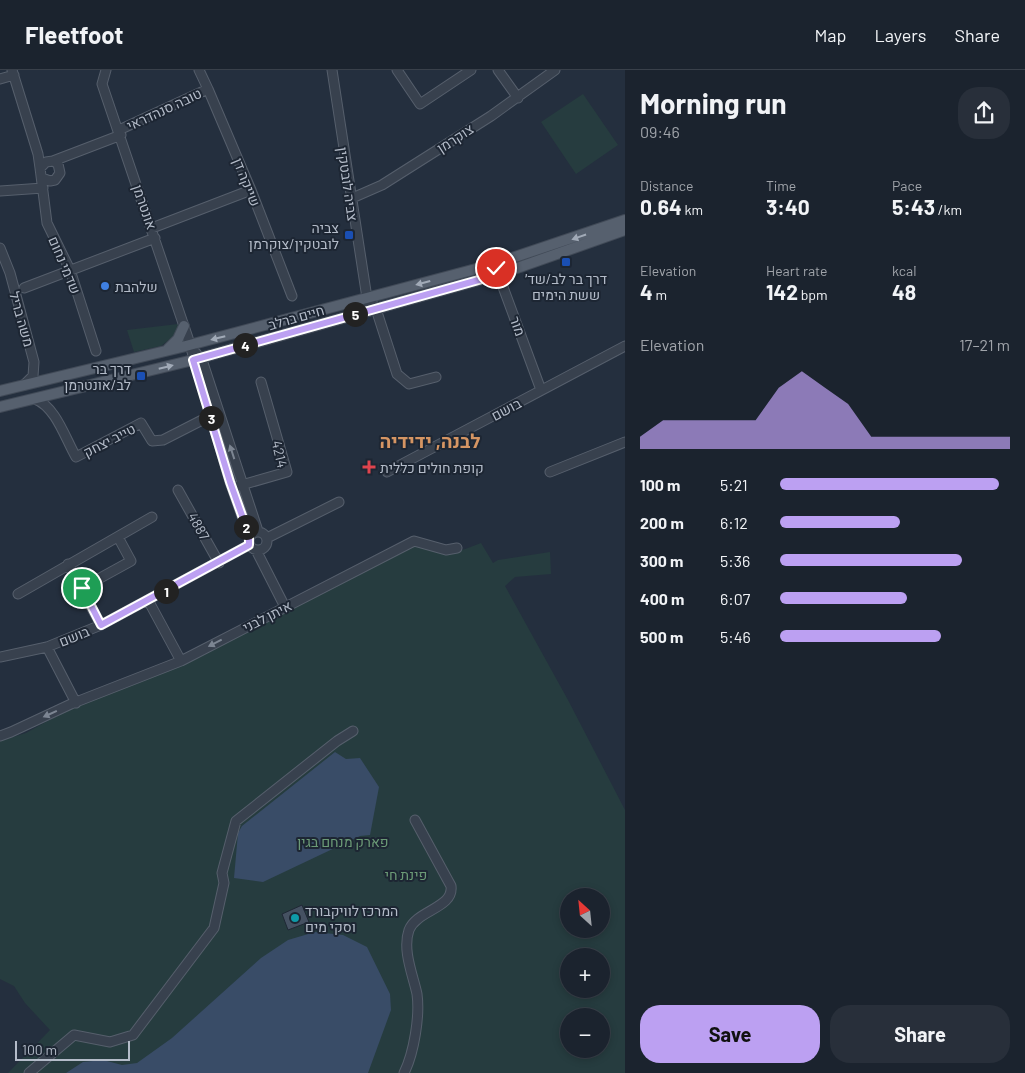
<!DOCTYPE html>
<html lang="en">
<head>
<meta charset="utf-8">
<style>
  :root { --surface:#1b232e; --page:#282f3a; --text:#f1f3f6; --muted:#a0a4aa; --line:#39404a; --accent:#bca0f2 }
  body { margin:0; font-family:Barlow,Heebo,sans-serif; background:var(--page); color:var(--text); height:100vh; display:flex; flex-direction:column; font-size:19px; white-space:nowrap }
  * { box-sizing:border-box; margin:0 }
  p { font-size:16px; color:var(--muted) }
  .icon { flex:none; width:28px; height:28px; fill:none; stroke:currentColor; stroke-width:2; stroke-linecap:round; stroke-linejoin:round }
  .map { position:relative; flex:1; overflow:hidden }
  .side { display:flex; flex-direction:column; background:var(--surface); width:400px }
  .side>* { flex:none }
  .needle { width:32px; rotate:333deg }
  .tools { position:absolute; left:560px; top:818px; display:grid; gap:10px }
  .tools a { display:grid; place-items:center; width:50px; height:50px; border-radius:50%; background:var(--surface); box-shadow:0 2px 8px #0003,0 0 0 1px var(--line); font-size:25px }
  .scale { position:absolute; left:15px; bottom:12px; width:115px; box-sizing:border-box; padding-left:5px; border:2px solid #b4bcc9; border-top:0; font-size:14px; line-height:18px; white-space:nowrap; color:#b4bcc9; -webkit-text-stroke:4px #1d2633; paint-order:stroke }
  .pin { position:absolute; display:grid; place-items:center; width:42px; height:42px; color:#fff; margin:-21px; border:2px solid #fff; border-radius:50%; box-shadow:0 1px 5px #0007 }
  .km { position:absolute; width:25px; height:25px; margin:-12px; border-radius:50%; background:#222; color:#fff; font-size:14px; line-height:25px; text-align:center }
  .round { display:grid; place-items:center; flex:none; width:52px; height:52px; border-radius:20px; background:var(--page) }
  .summary { display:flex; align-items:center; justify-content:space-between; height:85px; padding:0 15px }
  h1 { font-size:28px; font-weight:700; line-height:38px }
  .metrics { display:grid; grid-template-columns:repeat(3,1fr); gap:8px; height:85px; padding:5px 15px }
  .metrics div { display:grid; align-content:center }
  .metrics b { font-size:21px; font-weight:700 }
  .metrics small { font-size:14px; font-weight:400 }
  .metrics p { font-size:14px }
  .chart { height:140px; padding:10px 15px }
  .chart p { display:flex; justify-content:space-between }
  .chart svg { width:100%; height:90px; margin-top:5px; fill:var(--accent); opacity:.7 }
  .cta { display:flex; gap:10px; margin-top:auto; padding:10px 15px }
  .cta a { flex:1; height:58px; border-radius:20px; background:var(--accent); color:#111; font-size:20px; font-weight:700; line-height:58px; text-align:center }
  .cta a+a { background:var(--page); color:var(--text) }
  ul { padding:0 15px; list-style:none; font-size:16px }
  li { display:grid; grid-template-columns:80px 60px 1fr; align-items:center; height:38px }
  li i { height:12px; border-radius:6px; background:var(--accent) }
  header { display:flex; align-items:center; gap:30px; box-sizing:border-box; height:70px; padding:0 25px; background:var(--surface); border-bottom:1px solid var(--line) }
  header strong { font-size:24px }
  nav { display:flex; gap:28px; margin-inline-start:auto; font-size:18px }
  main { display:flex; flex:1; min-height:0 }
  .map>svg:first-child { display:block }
</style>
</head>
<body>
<header>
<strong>Fleetfoot</strong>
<nav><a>Map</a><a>Layers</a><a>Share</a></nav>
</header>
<main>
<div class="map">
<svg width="625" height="1003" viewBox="0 0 625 1003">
  <rect width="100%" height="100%" fill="#242f3e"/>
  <path fill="#263c3f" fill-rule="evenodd" d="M583,24L618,75L576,104L541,52Z
    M178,254L176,264L161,276L134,282L127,260Z
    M481,473L493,493L498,490L550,482L551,504L515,507L505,516L568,630L625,740V1003H8L50,960L25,933L14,916L0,909V671L26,663L76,635L182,594L414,474C446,487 450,485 481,473ZM569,826H601V859H569ZM569,886H601V919H569ZM569,946H601V979H569Z"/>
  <path fill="#394c67" d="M335,682L346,689L360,688L379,717L370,765L360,766L263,812L234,808L238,763L242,756Z
    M315,862L343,865L367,877L390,924L391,940L368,1003H66L83,992L103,990L122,995L137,993L172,968L261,888L288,870Z"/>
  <path fill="#455162" stroke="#1f2835" d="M302,835L309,852L288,860L282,844Z"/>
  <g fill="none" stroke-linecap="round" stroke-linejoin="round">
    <g stroke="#565f6c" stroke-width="11">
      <path id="minor" d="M12,0L38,84L40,98
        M106,0L102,14L188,268L230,412L249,466
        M199,0L208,19L251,120L292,226
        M332,0L369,241
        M397,0L420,34L471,0
        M498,0L518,28
        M0,9L14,5
        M119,60L208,19
        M53,91L121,65
        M42,108L50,111L55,110L60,103L58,94L53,91L46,92L40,98L47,153L70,200L96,281
        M0,121L43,118
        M350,129L382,115L491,46L555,0
        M152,158L251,120
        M0,178L10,203L34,292L33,306L24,315
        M496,198L541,320
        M24,218L155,168
        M372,233L376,239L397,304L409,314L436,307
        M196,283L203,293L258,461
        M35,329C56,337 65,368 76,387L141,353L152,371L163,370L210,346
        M387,402L625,276
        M550,402L625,372
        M238,416L287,402L261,312
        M178,420L219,493
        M249 471a9 9 0 1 1 18 0a9 9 0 1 1-18 0Z
        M267,468L339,432
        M256,480L285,537
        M68,494L101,555
        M82,518L131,491L118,467
        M18,524L152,447
        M148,530L181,591
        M47,577L76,633
        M0,587L47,577L101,555L249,475
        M0,666L11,662L71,634L181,591L414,471L446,480L457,478
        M29,1003L74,965L110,972L133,965L214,858L224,813L222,803L236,751L337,671L353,661
        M404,1003C414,983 420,946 417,924C413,905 402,880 409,860C417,840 454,838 451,816L415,750"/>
    </g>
    <g stroke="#414a57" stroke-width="12">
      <path id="major" d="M168,279L178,269L184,256
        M0,321L182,277L491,195L625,150
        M0,337L193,290L500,204L625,160"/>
    </g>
    <use href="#minor" stroke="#38414e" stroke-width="9"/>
    <use href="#major" stroke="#56606e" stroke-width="10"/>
  </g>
  <defs><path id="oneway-solid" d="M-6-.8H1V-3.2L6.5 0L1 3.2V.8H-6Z" transform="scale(1.25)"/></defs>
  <g fill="#a1aab7">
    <use href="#oneway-solid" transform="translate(579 167) rotate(161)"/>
    <use href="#oneway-solid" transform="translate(423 213) rotate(165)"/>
    <use href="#oneway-solid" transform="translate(218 268) rotate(166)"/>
    <use href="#oneway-solid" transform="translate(166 297) rotate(-14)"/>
  </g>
  <g fill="#7c8592">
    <use href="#oneway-solid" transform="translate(232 382) rotate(-108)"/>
    <use href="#oneway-solid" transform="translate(215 573) rotate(153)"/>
    <use href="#oneway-solid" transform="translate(50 644) rotate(156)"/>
  </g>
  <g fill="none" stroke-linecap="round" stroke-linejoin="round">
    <g stroke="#fff" stroke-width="10">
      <path id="route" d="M82,518L101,555L249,475V465L230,412L193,290L500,204L496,198"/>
    </g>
    <use href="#route" stroke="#bca0f2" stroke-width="6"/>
  </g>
  <g fill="#1a4fb4" stroke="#1d2633" stroke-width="2">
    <rect x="344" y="160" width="10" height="10" rx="2.5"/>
    <rect x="561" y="187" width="10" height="10" rx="2.5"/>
    <rect x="136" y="301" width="10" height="10" rx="2.5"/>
  </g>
  <circle fill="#3f7fe0" stroke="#1d2633" stroke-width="2" cx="105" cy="216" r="5"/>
  <path fill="#e0444e" stroke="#1d2633" stroke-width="2" d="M366.5 389.5h5v5h5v5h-5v5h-5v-5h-5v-5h5z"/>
  <circle fill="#0f9aa8" stroke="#1d2633" stroke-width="2" cx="295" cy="848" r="5"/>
  <g text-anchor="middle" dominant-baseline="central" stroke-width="4" stroke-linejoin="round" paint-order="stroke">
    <g font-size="14" fill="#b4bcc9" stroke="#1d2633">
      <text transform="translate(164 39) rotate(-25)">טובה סנהדראי</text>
      <text transform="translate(455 68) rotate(-33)">צוקרמן</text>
      <text transform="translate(247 112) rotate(68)">שייקה דן</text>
      <text transform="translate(348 114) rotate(82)">צביה לובטקין</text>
      <text transform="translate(145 137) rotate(71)">אונטרמן</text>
      <text transform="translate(65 195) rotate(67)">שדמי נחום</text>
      <text transform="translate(296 247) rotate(-16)">חיים ברלב</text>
      <text transform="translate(22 249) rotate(74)">משה בריל</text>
      <text transform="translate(518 256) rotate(71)">מור</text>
      <text transform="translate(506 339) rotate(-28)">בושם</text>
      <text transform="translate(109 370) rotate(-27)">טייב יצחק</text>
      <text transform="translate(280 384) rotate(77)">4214</text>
      <text transform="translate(199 456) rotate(61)">4887</text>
      <text transform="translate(267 546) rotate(-27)">איתן לבני</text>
      <text transform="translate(74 566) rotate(-22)">בושם</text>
    </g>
    <g font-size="14" fill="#b4bcc9" stroke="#1d2633" text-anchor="start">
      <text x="339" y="157" text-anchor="end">צביה<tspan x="339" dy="16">לובטקין/צוקרמן</tspan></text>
      <text x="566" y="208" text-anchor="middle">דרך בר לב/שד׳<tspan x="566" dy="16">ששת הימים</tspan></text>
      <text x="115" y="216">שלהבת</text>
      <text x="131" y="298" text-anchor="end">דרך בר<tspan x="131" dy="16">לב/אונטרמן</tspan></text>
      <text x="380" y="397">קופת חולים כללית</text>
      <text x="305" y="840">המרכז לוויקבורד<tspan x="305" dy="16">וסקי מים</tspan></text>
    </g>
    <g font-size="14" fill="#6b9a76" stroke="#1d2633">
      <text x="343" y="771">פארק מנחם בגין</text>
      <text x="406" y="804">פינת חי</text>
    </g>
    <g font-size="19" font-weight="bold" fill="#d59563" stroke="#1d2633">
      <text x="430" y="370">לבנה, ידידיה</text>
    </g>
  </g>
</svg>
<div class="tools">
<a><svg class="needle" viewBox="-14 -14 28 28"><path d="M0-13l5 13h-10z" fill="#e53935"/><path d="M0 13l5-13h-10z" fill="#a0a4aa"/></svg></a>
<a>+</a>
<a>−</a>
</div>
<div class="scale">100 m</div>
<div class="pin" style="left:82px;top:518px;background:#1e9e55"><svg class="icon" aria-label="arrive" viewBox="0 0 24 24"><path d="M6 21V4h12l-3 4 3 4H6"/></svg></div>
<div class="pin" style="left:496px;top:198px;background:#d93025"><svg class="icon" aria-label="check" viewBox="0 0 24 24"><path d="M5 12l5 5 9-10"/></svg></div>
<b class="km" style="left:166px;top:521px">1</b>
<b class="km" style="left:246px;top:457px">2</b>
<b class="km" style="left:211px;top:348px">3</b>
<b class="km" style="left:245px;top:275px">4</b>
<b class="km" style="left:355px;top:244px">5</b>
</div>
<section class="side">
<div class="summary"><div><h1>Morning run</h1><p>09:46</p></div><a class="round"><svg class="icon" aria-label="share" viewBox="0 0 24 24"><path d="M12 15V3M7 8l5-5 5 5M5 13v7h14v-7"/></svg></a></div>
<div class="metrics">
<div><p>Distance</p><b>0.64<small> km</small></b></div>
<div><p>Time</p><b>3:40</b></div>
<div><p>Pace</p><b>5:43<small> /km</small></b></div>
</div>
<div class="metrics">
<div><p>Elevation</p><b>4<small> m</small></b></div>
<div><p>Heart rate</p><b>142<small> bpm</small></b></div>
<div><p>kcal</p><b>48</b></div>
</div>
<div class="chart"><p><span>Elevation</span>17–21 m</p>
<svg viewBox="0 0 160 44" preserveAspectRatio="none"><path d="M0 44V38L10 30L20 30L30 30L40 30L50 30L60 14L70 6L80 14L90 22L100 38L110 38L120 38L130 38L140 38L150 38L160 38V44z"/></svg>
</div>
<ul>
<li><b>100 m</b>5:21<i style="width:95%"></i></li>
<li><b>200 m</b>6:12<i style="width:52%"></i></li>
<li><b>300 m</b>5:36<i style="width:79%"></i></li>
<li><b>400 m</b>6:07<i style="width:55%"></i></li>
<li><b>500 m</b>5:46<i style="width:70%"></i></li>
</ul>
<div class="cta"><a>Save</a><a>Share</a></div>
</section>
</main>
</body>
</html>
